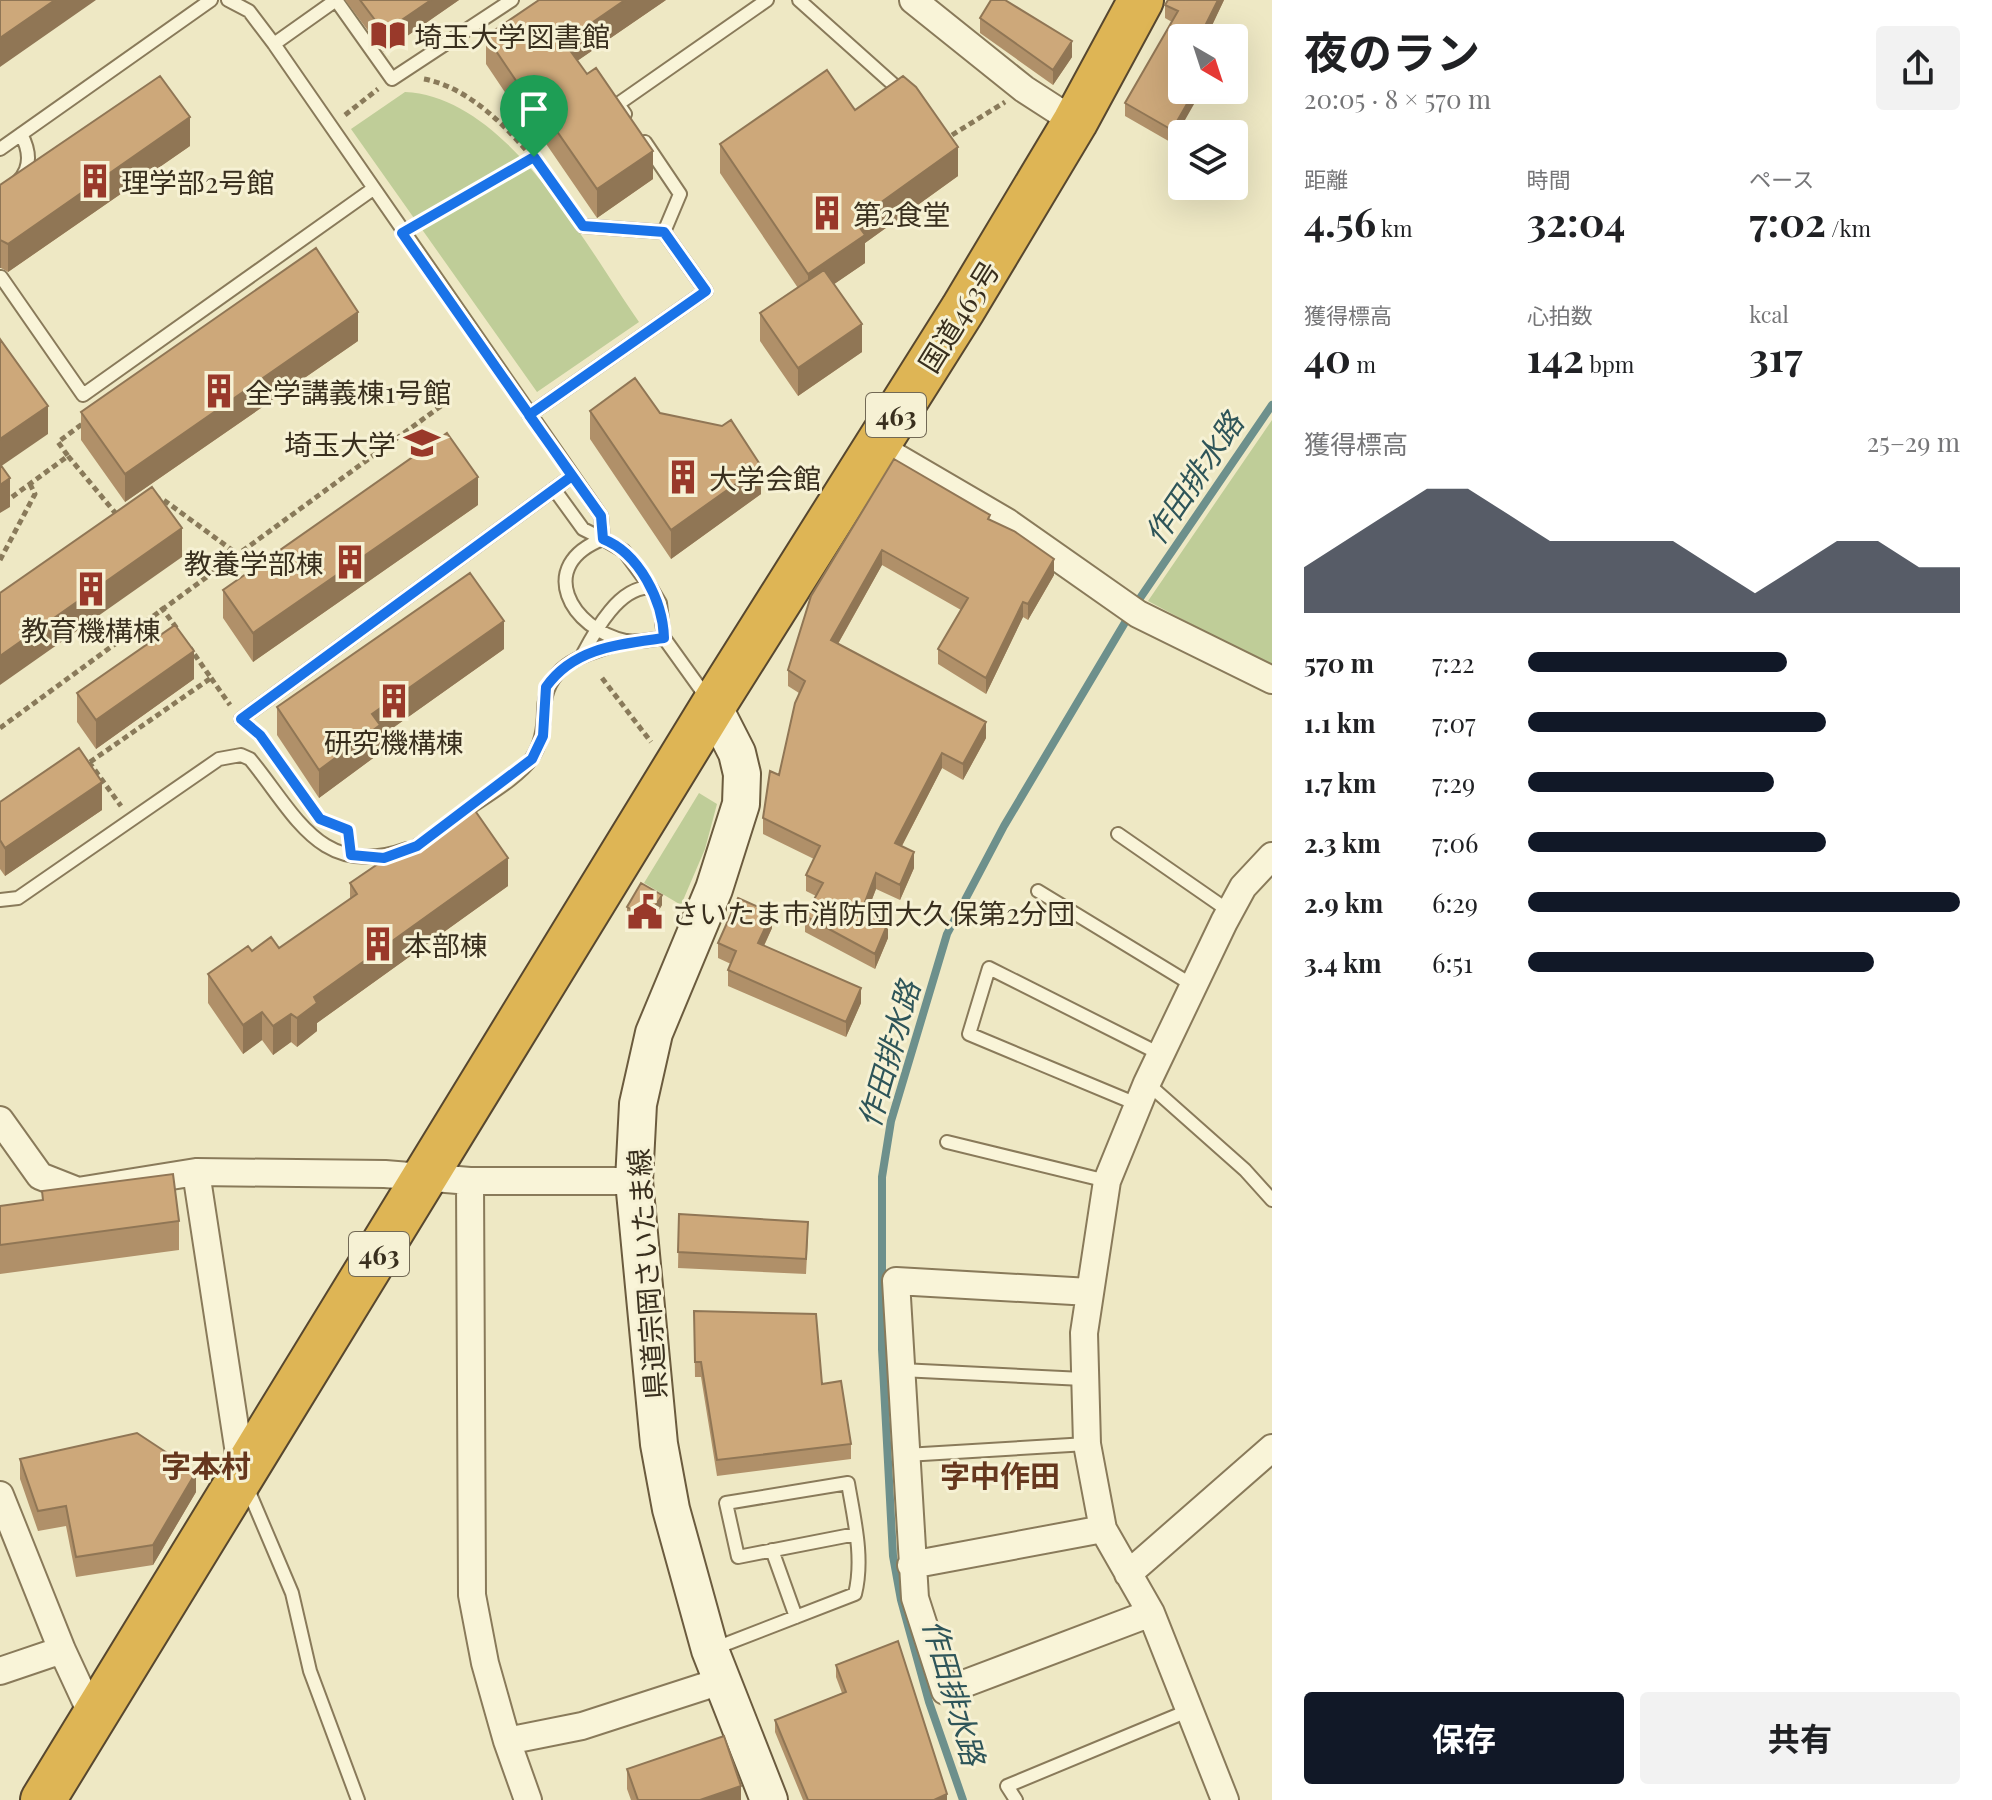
<!DOCTYPE html>
<html lang="ja">
<head>
<meta charset="utf-8">
<style>
  :root { --surface:#fff; --page:#f2f2f2; --text:#202124; --muted:#757577; --accent:#111827 }
  body { margin:0; font-family:"Playfair Display","Noto Sans JP",serif; background:var(--page); color:var(--text); height:100vh; display:flex; flex-direction:column; font-size:30px; white-space:nowrap }
  * { box-sizing:border-box; margin:0 }
  p { font-size:26px; color:var(--muted) }
  .icon { flex:none; width:44px; height:44px; fill:none; stroke:currentColor; stroke-width:2; stroke-linecap:round; stroke-linejoin:round }
  .map { position:relative; flex:1; overflow:hidden }
  .drawer { display:flex; flex-direction:column; background:var(--surface); width:720px }
  .drawer>* { flex:none }
  .needle { width:52px; rotate:141deg }
  .buttons { position:absolute; left:1168px; top:24px; display:grid; gap:16px }
  .buttons a { display:grid; place-items:center; width:80px; height:80px; border-radius:8px; background:var(--surface); box-shadow:0 8px 32px #0002; font-size:40px }
  .pin { position:absolute; display:grid; place-items:center; width:68px; height:68px; color:#fff; margin:-82px -34px; border-radius:50% 50% 50% 0; rotate:-45deg; box-shadow:0 0 8px #0007 }
  .pin .icon { rotate:45deg }
  .round { display:grid; place-items:center; flex:none; width:84px; height:84px; border-radius:8px; background:var(--page) }
  .head { display:flex; align-items:center; justify-content:space-between; height:136px; padding:0 32px }
  h1 { font-size:44px; font-weight:700; line-height:60px }
  .stats { display:grid; grid-template-columns:repeat(3,1fr); gap:12px; height:136px; padding:8px 32px }
  .stats div { display:grid; align-content:center }
  .stats b { font-size:40px; font-weight:700 }
  .stats small { font-size:22px; font-weight:400 }
  .stats p { font-size:22px }
  .chart { height:224px; padding:16px 32px }
  .chart p { display:flex; justify-content:space-between }
  .chart svg { width:100%; height:144px; margin-top:8px; fill:var(--accent); opacity:.7 }
  .action { display:flex; gap:16px; margin-top:auto; padding:16px 32px }
  .action a { flex:1; height:92px; border-radius:8px; background:var(--accent); color:#fff; font-size:32px; font-weight:700; line-height:92px; text-align:center }
  .action a+a { background:var(--page); color:var(--text) }
  ul { padding:0 32px; list-style:none; font-size:26px }
  li { display:grid; grid-template-columns:128px 96px 1fr; align-items:center; height:60px }
  li i { height:20px; border-radius:10px; background:var(--accent) }
  main { display:flex; flex:1; min-height:0 }
  .map>svg:first-child { display:block }
</style>
</head>
<body>
<main>
<div class="map">
<svg width="1272" height="1800" viewBox="0 0 1272 1800">
  <rect width="100%" height="100%" fill="#eee8c4"/>
  <path fill="#bfcd98" d="M405,92C508,97 586,246 639,322L537,392L351,129Z
    M1272,420V667L1148,601Z
    M699,793L717,804L705,849L681,905L644,883Z"/>
  <g fill="none" stroke-linecap="round" stroke-linejoin="round">
    <path stroke="#6d908c" stroke-width="8" d="M963,1800L929,1702L901,1600L893,1556L882,1349V1177L891,1121L947,934L1004,826L1136,604L1272,405"/>
    <g stroke="#897a5a" stroke-width="16">
      <path id="lane" d="M228,0L249,11L274,44L601,516L603,539
        M336,0L392,79L512,0
        M799,0L904,94
        M274,44L336,0
        M625,114L618,104L767,0
        M0,149L211,0
        M0,194C26,181 36,162 21,134
        M583,226L664,232L680,194L645,142
        M1,277L83,395L373,189
        M529,415L706,291L664,232
        M554,489L583,529L603,539
        M664,638C653,639 638,643 626,641C570,629 535,565 603,539L624,551L651,588L660,603L664,638L707,698
        M583,654C595,631 620,585 651,588
        M241,719L572,476
        M459,815C479,800 519,778 532,758C542,743 544,727 544,710C546,661 588,654 627,641
        M1118,834L1229,911
        M1038,891L1194,986
        M0,900L18,898L219,759L241,755L250,759C296,815 321,880 407,849
        M1147,1083L1245,1170L1272,1200
        M1139,1105L969,1034L989,968L1162,1055
        M947,1142L1107,1181
        M901,1370L1083,1379
        M906,1455L1087,1444
        M247,1487L292,1593L310,1671L358,1800
        M772,1550L796,1617
        M713,1649L855,1594C864,1558 854,1519 848,1483L726,1503L738,1557L856,1534
        M1016,1800L1007,1786L1190,1710"/>
    </g>
    <g stroke="#897a5a" stroke-width="30">
      <path id="street" d="M913,0L1024,89L1075,122
        M877,446L1007,522L1138,614L1272,680
        M0,1120L40,1176L78,1191L196,1172L385,1174L470,1181H634
        M196,1172L242,1473
        M470,1181L472,1595L485,1663L507,1741L528,1800
        M1090,1292L896,1281L915,1598L945,1691L1151,1613
        M0,1495L62,1650L94,1719
        M911,1565L1103,1529
        M1128,1574L1272,1448
        M0,1671L62,1650
        M507,1741L582,1726L721,1681
        M1225,1800L1151,1613L1103,1529L1087,1444L1084,1333L1107,1181L1147,1083L1224,922L1243,887L1272,856"/>
    </g>
    <g stroke="#6b5b3e" stroke-width="40">
      <path id="secondary" d="M713,706L737,753L742,774L741,804L714,889L654,1033L638,1104L634,1181L659,1444L671,1509L710,1650L769,1800"/>
    </g>
    <g stroke="#57472f" stroke-width="48">
      <path id="highway" d="M43,1800L713,706L963,309L1075,122L1141,0"/>
    </g>
    <path stroke="#897a5a" stroke-width="5" stroke-dasharray="6 4" stroke-linecap="butt" d="M424,79C487,91 539,164 574,213
      M345,115L378,89
      M952,135L1005,102
      M521,140L539,127
      M417,225L534,157
      M68,456L117,515
      M12,497L68,456L58,442L85,422
      M155,500L161,498L236,553
      M0,560L35,494L30,484
      M161,607L178,630
      M211,678L230,705
      M602,678L651,742
      M0,728L452,398
      M253,729L284,768
      M89,762L121,806
      M90,762L211,678L190,648
      M327,822L348,830L349,838"/>
    <use href="#lane" stroke="#f9f4d8" stroke-width="12"/>
    <use href="#street" stroke="#f9f4d8" stroke-width="26"/>
    <use href="#secondary" stroke="#f9f4d8" stroke-width="36"/>
    <use href="#highway" stroke="#deb555" stroke-width="44"/>
  </g>
  <path fill="#b09069" d="M345,0H459L384,52Z
    M666,0L577,61L653,179L597,218L529,119L525,122L486,64V36Z
    M1168,0H1224L1206,38H1182L1172,143L1125,116V103L1172,22L1165,18V5Z
    M980,18L1072,57L1053,85L980,33Z
    M855,110L958,176L865,243V263L834,284L862,352L798,396L760,341V313L798,288L720,173V144Z
    M190,146L8,272L1,268L0,185Z
    M358,341L125,502L81,440V412Z
    M590,411L660,413L761,494L671,559L590,439Z
    M894,459L990,520L1054,575L1028,620L1023,617L986,694L938,664V649L961,610L882,565L838,644L986,738L963,780L942,768L902,846L914,868L900,900L876,889L867,912L888,938L875,969L805,932V916L816,896L806,891V875L814,859L763,834V818L779,775L799,693L788,686V670Z
    M478,505L253,662L223,618V590Z
    M504,649L380,737V753L319,798L277,735V707Z
    M194,679L96,749L77,722V693Z
    M0,802L102,810L5,876L0,869Z
    M350,883L508,886L317,1023V1031L297,1047L291,1042L273,1055L262,1040L243,1054L208,1003V974L252,951L279,948L350,899Z
    M662,905L647,929L627,917V907Z
    M772,928L764,946L861,1003L846,1037L728,986V970L731,964L718,958V943Z
    M42,1191L179,1221V1250L0,1274V1206L42,1201Z
    M679,1214L808,1237L806,1274L678,1268Z
    M694,1311L822,1384L851,1444V1459L717,1476L701,1377H695Z
    M20,1459L196,1492L153,1565L76,1577L66,1526L38,1531L20,1479Z
    M836,1665L947,1800H803L775,1732V1720L842,1693L836,1677Z
    M627,1769L741,1800H631L627,1789Z"/>
  <path fill="#907655" d="M55,0H96L0,67V38Z
    M431,0H459L384,52V32Z
    M625,0H666L564,70V42Z
    M1218,0H1224L1206,38H1199Z
    M1072,41V57L1053,85V70Z
    M1195,90H1202L1172,143V130Z
    M529,91V119L525,122V94Z
    M190,117V146L8,272V244Z
    M958,147V176L865,243V263L808,302V274L855,221Z
    M653,151V179L597,218V189Z
    M0,240H1V268H0Z
    M358,312V341L125,502V474Z
    M862,324V352L798,396V368Z
    M48,406V434L0,467V439Z
    M761,466V494L671,559V530Z
    M478,477V505L253,662V633Z
    M10,478V507L0,513V485Z
    M182,528V557L0,685V656Z
    M882,550V565L831,656V640Z
    M1054,559V575L1028,620V604Z
    M1023,602V617L986,694V678Z
    M504,621V649L380,737V753L319,798V770L372,714Z
    M194,651V679L96,749V720Z
    M986,722V738L963,780V764Z
    M942,753V768L895,859V843Z
    M102,782V810L5,876V848Z
    M914,852V868L900,900V885Z
    M508,858V886L317,1023V1031L297,1047V1018L314,997Z
    M876,873V889L862,925V910Z
    M662,895V905L647,929V919Z
    M772,913V928L758,958V943Z
    M888,923V938L875,969V954Z
    M861,988V1003L846,1037V1022Z
    M262,1012V1040L243,1054V1025Z
    M291,1014V1042L273,1055V1026Z
    M196,1472V1492L153,1565V1545Z
    M741,1786V1800H700Z
    M947,1794V1800H934Z"/>
  <path fill="#cda87a" stroke="#907655" stroke-width="2" d="M0,0H55L0,38Z
    M360,0H431L384,32Z
    M539,0H625L564,42L587,74L596,68L653,151L597,189L529,91L525,94L486,36Z
    M991,0H1005L1072,41L1053,70L980,18Z
    M1168,0H1218L1199,38H1182V90H1195L1172,130L1125,103L1178,11L1165,5Z
    M827,70L855,110L903,76L916,87L958,147L855,221L865,235L808,274L720,144Z
    M160,76L190,117L8,244L0,240V185Z
    M316,248L358,312L125,474L81,412Z
    M824,270L862,324L798,368L760,313Z
    M0,339L48,406L0,439Z
    M635,378L660,413L722,426L731,420L761,466L671,530L590,411Z
    M447,433L478,477L253,633L223,590Z
    M894,459L990,515L988,519L1014,531L1054,559L1028,604L1023,602L986,678L938,649L968,598L882,550L831,640L986,722L963,764L942,753L895,843L914,852L900,885L876,873L862,910L888,923L875,954L805,916L823,883L806,875L820,846L763,818L770,771L779,775L795,703L805,681L788,670L811,596Z
    M0,464L10,478L0,485Z
    M152,487L182,528L0,656V593Z
    M470,573L504,621L372,714L380,725L319,770L277,707Z
    M175,625L194,651L96,720L77,693Z
    M79,748L102,782L5,848L0,840V802Z
    M469,802L508,858L314,997L317,1003L297,1018L291,1014L273,1026L262,1012L243,1025L208,974L248,946L252,951L271,937L279,948L357,894L350,883Z
    M641,883L662,895L647,919L627,907Z
    M738,898L772,913L758,943L861,988L846,1022L728,970L736,951L718,943Z
    M173,1174L179,1221L0,1245V1206L43,1200L42,1191Z
    M679,1214L808,1222L806,1259L678,1252Z
    M694,1311L816,1314L822,1384L841,1381L851,1444L717,1460L701,1362H695Z
    M137,1433L196,1472L153,1545L76,1557L66,1506L38,1511L20,1459Z
    M898,1641L947,1794L934,1800H808L775,1720L846,1692L836,1665Z
    M724,1736L741,1786L700,1800H638L627,1769Z"/>
  <g fill="none" stroke-linecap="round" stroke-linejoin="round">
    <g stroke="#fff" stroke-width="16">
      <path id="route" d="M534,157L402,233L572,476L241,719L260,735L320,819L348,830L351,855L384,858L417,846L532,759L543,736L546,687C574,647 621,644 664,638C663,601 639,553 603,539L601,516L529,415L706,291L664,232L583,226L534,157"/>
    </g>
    <use href="#route" stroke="#1a73e8" stroke-width="10"/>
  </g>
  <defs>
    <g id="library-bare" transform="scale(2.76)"><path d="M-6-4Q-3-5.5-.7-3.5V5Q-3 3-6 4ZM6-4Q3-5.5 .7-3.5V5Q3 3 6 4Z" fill="#99392a" stroke="#f6f1d4" stroke-width="2.5" paint-order="stroke"/></g>
    <g id="building-bare" transform="scale(2.76)"><path d="M-4-6H4V6H1V3H-1V6H-4ZM-2.5-4.3h1.7v1.8h-1.7ZM.8-4.3h1.7v1.8H.8ZM-2.5-1h1.7V.8h-1.7ZM.8-1h1.7V.8H.8Z" fill="#99392a" stroke="#f6f1d4" stroke-width="2.5" paint-order="stroke"/></g>
    <g id="university-bare" transform="scale(2.76)"><path d="M0-5L7-2L0 1L-7-2ZM-4 1L0 2.5L4 1V4Q0 6-4 4Z" fill="#99392a" stroke="#f6f1d4" stroke-width="2.5" paint-order="stroke"/></g>
    <g id="civic-bare" transform="scale(2.76)"><path d="M-.6-6.5H3V-4.5H.6V-3L4-1V1h2V6H-6V1h2V-1L-.6-3ZM-1.2 2.5V6h2.4V2.5Z" fill="#99392a" stroke="#f6f1d4" stroke-width="2.5" paint-order="stroke"/></g>
  </defs>
  <g fill-rule="evenodd">
    <use href="#library-bare" x="388" y="35"/>
    <use href="#building-bare" x="95" y="181"/>
    <use href="#building-bare" x="827" y="213"/>
    <use href="#building-bare" x="219" y="391"/>
    <use href="#university-bare" x="422" y="443"/>
    <use href="#building-bare" x="683" y="477"/>
    <use href="#building-bare" x="350" y="562"/>
    <use href="#building-bare" x="91" y="589"/>
    <use href="#building-bare" x="394" y="701"/>
    <use href="#civic-bare" x="645" y="912"/>
    <use href="#building-bare" x="378" y="944"/>
  </g>
  <g text-anchor="middle" dominant-baseline="central" stroke-width="6" stroke-linejoin="round" paint-order="stroke">
    <g fill="#f6f1d4" stroke="#726955" stroke-width="2">
      <rect x="866" y="393" width="60" height="44" rx="6"/>
      <rect x="349" y="1232" width="60" height="44" rx="6"/>
    </g>
    <g font-size="26" font-weight="bold" fill="#392f1e">
      <text x="896" y="415">463</text>
      <text x="379" y="1254">463</text>
    </g>
    <g font-size="28" fill="#392f1e" stroke="#f6f1d4" text-anchor="start">
      <text x="414" y="35">埼玉大学図書館</text>
      <text x="121" y="181">理学部2号館</text>
      <text x="853" y="213">第2食堂</text>
      <text x="245" y="391">全学講義棟1号館</text>
      <text x="396" y="443" text-anchor="end">埼玉大学</text>
      <text x="709" y="477">大学会館</text>
      <text x="324" y="562" text-anchor="end">教養学部棟</text>
      <text x="91" y="629" text-anchor="middle">教育機構棟</text>
      <text x="394" y="741" text-anchor="middle">研究機構棟</text>
      <text x="671" y="912">さいたま市消防団大久保第2分団</text>
      <text x="404" y="944">本部棟</text>
    </g>
    <g font-size="28" fill="#392f1e" stroke="#f6f1d4">
      <text transform="translate(958 316) rotate(-58)">国道463号</text>
      <text transform="translate(646 1274) rotate(-94)">県道宗岡さいたま線</text>
    </g>
    <g font-size="30" font-style="italic" fill="#2e5559" stroke="#f6f1d4">
      <text transform="translate(1193 478) rotate(-56)">作田排水路</text>
      <text transform="translate(888 1054) rotate(-74)">作田排水路</text>
      <text transform="translate(955 1692) rotate(74)">作田排水路</text>
    </g>
    <g font-size="30" font-weight="bold" fill="#66371e" stroke="#f6f1d4">
      <text x="206" y="1465">字本村</text>
      <text x="1000" y="1475">字中作田</text>
    </g>
  </g>
</svg>
<div class="buttons">
<a><svg class="needle" viewBox="-14 -14 28 28"><path d="M0-13l5 13h-10z" fill="#e53935"/><path d="M0 13l5-13h-10z" fill="#757577"/></svg></a>
<a><svg class="icon" aria-label="layers" viewBox="0 0 24 24"><path d="M12 4l9 5-9 5-9-5zM3 14l9 5 9-5"/></svg></a>
</div>
<div class="pin" style="left:534px;top:157px;background:#1e9e55"><svg class="icon" aria-label="arrive" viewBox="0 0 24 24"><path d="M6 21V4h12l-3 4 3 4H6"/></svg></div>
</div>
<section class="drawer">
<div class="head"><div><h1>夜のラン</h1><p>20:05 · 8 × 570 m</p></div><a class="round"><svg class="icon" aria-label="share" viewBox="0 0 24 24"><path d="M12 15V3M7 8l5-5 5 5M5 13v7h14v-7"/></svg></a></div>
<div class="stats">
<div><p>距離</p><b>4.56<small> km</small></b></div>
<div><p>時間</p><b>32:04</b></div>
<div><p>ペース</p><b>7:02<small> /km</small></b></div>
</div>
<div class="stats">
<div><p>獲得標高</p><b>40<small> m</small></b></div>
<div><p>心拍数</p><b>142<small> bpm</small></b></div>
<div><p>kcal</p><b>317</b></div>
</div>
<div class="chart"><p><span>獲得標高</span>25–29 m</p>
<svg viewBox="0 0 160 44" preserveAspectRatio="none"><path d="M0 44V30L10 22L20 14L30 6L40 6L50 14L60 22L70 22L80 22L90 22L100 30L110 38L120 30L130 22L140 22L150 30L160 30V44z"/></svg>
</div>
<ul>
<li><b>570 m</b>7:22<i style="width:60%"></i></li>
<li><b>1.1 km</b>7:07<i style="width:69%"></i></li>
<li><b>1.7 km</b>7:29<i style="width:57%"></i></li>
<li><b>2.3 km</b>7:06<i style="width:69%"></i></li>
<li><b>2.9 km</b>6:29<i style="width:100%"></i></li>
<li><b>3.4 km</b>6:51<i style="width:80%"></i></li>
</ul>
<div class="action"><a>保存</a><a>共有</a></div>
</section>
</main>
</body>
</html>
